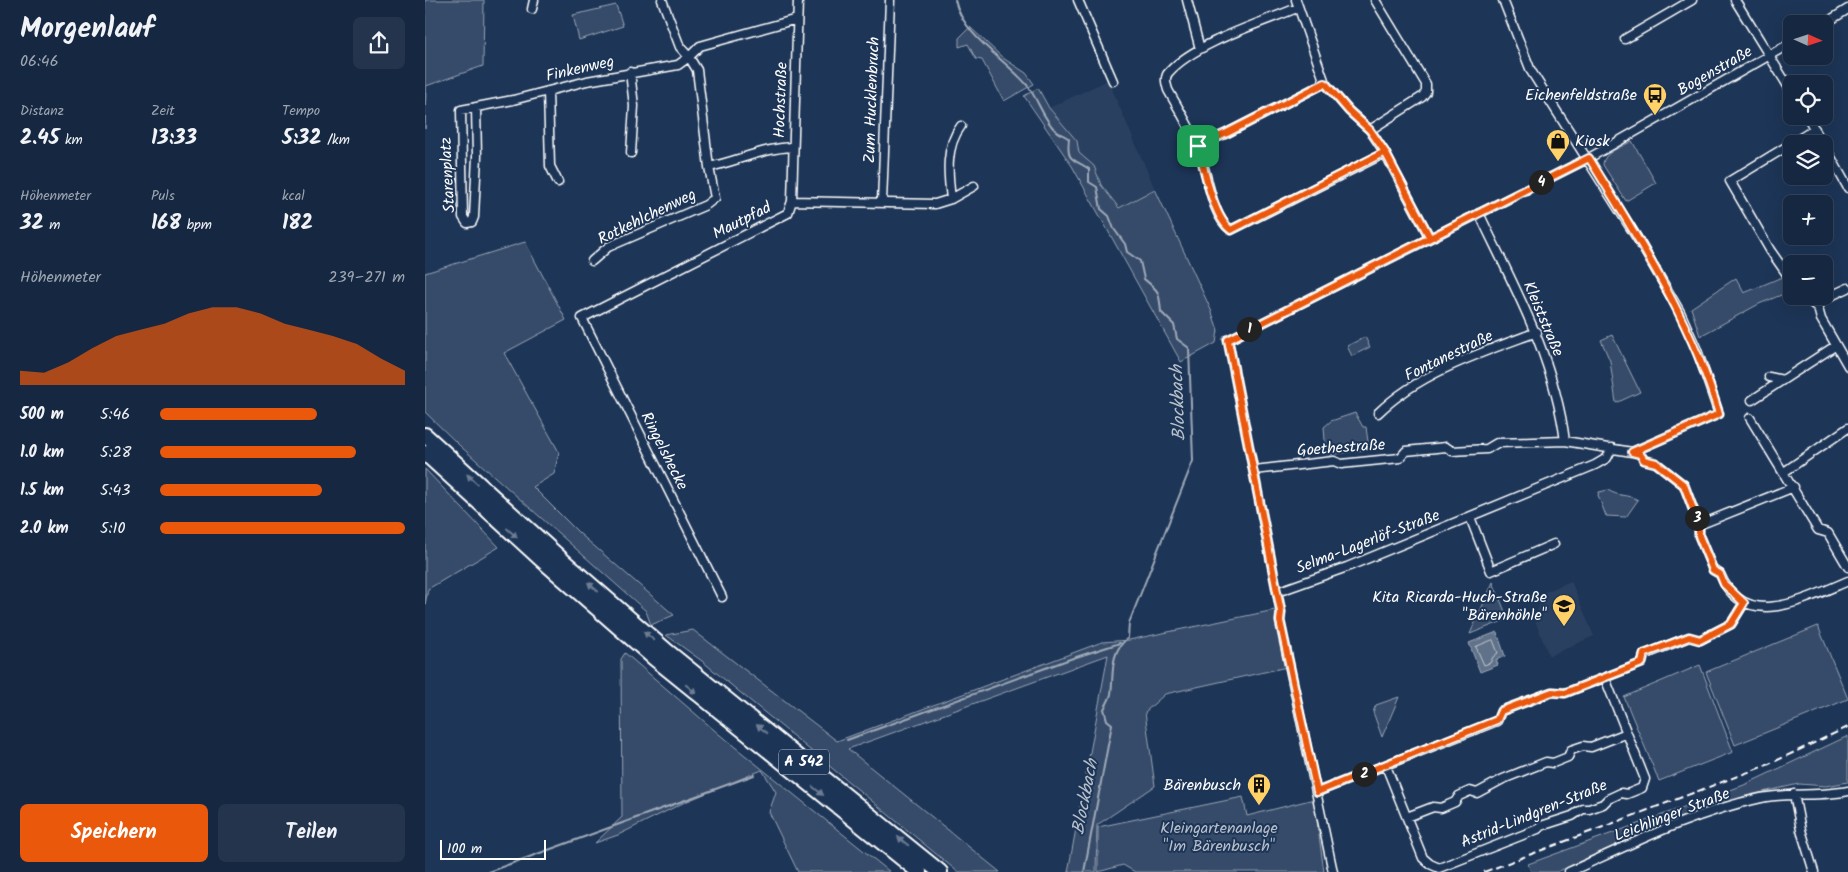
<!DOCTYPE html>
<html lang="de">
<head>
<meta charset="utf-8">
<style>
  :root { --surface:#162841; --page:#23344c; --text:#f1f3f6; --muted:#9ea6b1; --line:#35445a; --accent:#ea580c }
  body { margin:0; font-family:Kalam,sans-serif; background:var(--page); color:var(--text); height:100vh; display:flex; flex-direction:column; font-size:19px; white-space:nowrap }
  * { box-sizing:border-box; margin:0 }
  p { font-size:16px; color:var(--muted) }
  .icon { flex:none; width:28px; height:28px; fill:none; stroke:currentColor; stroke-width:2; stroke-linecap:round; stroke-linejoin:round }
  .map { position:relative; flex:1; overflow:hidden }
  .sheet { display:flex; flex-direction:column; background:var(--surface); width:425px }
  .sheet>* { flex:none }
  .needle { width:32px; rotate:93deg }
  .controls { position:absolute; left:1358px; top:15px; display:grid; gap:10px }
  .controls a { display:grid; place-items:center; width:50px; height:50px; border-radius:8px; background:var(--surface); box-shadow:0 5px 20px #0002,0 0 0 1px var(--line); font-size:25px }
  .scale { position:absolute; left:15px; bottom:12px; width:106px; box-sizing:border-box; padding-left:5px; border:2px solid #fff; border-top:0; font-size:14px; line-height:18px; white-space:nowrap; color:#fff; -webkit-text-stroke:4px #1d3557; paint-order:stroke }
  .pin { position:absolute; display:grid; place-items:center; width:42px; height:42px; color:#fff; margin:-21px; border-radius:10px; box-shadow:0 2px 8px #0006 }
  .km { position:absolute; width:25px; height:25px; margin:-12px; border-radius:50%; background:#222; color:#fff; font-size:14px; line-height:25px; text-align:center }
  .round { display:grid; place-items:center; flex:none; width:52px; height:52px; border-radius:8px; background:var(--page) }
  .headline { display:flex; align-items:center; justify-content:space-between; height:85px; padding:0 20px }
  h1 { font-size:28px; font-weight:600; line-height:38px }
  .stats { display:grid; grid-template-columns:repeat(3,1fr); gap:8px; height:85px; padding:5px 20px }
  .stats div { display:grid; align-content:center }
  .stats b { font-size:21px; font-weight:600 }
  .stats small { font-size:14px; font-weight:400 }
  .stats p { font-size:14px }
  .chart { height:140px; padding:10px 20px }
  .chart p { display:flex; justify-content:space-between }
  .chart svg { width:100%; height:90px; margin-top:5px; fill:var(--accent); opacity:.7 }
  .primary-button { display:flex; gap:10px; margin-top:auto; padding:10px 20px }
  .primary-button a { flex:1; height:58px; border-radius:8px; background:var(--accent); color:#fff; font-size:20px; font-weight:600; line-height:58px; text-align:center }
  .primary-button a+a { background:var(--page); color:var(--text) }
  ul { padding:0 20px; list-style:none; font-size:16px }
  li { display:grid; grid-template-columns:80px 60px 1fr; align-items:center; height:38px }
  li i { height:12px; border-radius:6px; background:var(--accent) }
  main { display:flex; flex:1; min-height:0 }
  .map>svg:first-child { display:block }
</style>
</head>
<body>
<main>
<section class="sheet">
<div class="headline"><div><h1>Morgenlauf</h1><p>06:46</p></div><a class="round"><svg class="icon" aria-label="share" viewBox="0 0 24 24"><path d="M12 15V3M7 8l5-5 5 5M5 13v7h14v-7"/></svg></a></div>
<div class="stats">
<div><p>Distanz</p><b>2.45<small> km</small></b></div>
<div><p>Zeit</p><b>13:33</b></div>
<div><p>Tempo</p><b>5:32<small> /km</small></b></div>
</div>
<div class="stats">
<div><p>Höhenmeter</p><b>32<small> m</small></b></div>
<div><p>Puls</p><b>168<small> bpm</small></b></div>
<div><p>kcal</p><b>182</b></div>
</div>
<div class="chart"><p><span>Höhenmeter</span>239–271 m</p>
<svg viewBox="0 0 160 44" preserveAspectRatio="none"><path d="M0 44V37L10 38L20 33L30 26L40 20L50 17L60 14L70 9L80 6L90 6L100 9L110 14L120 17L130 20L140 24L150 31L160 37V44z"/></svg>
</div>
<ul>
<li><b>500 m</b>5:46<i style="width:64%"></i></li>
<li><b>1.0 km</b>5:28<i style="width:80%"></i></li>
<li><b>1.5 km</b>5:43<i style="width:66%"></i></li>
<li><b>2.0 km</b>5:10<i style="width:100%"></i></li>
</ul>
<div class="primary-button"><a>Speichern</a><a>Teilen</a></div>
</section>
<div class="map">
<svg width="1423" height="872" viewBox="0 0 1423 872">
  <rect width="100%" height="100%" fill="#1d3557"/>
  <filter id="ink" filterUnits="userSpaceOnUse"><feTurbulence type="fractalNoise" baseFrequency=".02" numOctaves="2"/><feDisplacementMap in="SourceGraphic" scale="10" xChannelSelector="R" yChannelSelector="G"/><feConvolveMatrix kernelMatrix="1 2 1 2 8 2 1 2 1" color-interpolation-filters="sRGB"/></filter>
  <g filter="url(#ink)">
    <path fill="#2a4161" d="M683,80L730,189L694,208L676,185L669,166L654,153L652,141L624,108Z
      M1146,581L1169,636L1124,656L1109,618L1120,592Z"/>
    <path fill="#364b69" stroke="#9aa5b4" d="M0,0H59L58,66L1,86L0,129Z
      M191,5L198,26L154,40L148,15Z
      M545,27L578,58L601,73L609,84L579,101L557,60L551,59L543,44L534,47V38Z
      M613,88L624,108L652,141L654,153L669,166L676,185L694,208L730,189L786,310L793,330L791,343L756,362L647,166L599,96Z
      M1207,141L1231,183L1201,201L1178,165C1178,152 1197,147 1207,141Z
      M100,242L141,320L79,353L134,452L129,474L108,487L154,533L249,615L226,625L221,611L34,445L0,412V273Z
      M1357,277L1366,291L1334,304L1275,336L1266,308L1311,278L1319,293Z
      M1187,335L1215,392L1191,403L1185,361L1176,340Z
      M940,337L945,347L927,356L922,346Z
      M930,413L938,427H941L944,449L904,455L901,453L899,427L906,421Z
      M0,469L74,547L3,589L0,605Z
      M1183,490C1193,497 1203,494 1213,500L1201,517L1181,516L1173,495L1174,492Z
      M1068,582L1083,619L1045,634Z
      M850,610L862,667L740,694L720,712L730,786L672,825L671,872H643L683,655L423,749L575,872H533L277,661L241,635L268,630L412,741L677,642L704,640Z
      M1393,626L1423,699L1310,745L1281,672Z
      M200,653L295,735L465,872H373L344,812L351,792L337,770L260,802L193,835L170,843L197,817L196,659Z
      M1275,665L1308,752L1234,781L1199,697Z
      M974,697L957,737L948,712L951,705Z
      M1423,736V782L1401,786L1374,784L1320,796L1204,839L1132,872H1106L1103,864L1319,785Z
      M818,797L822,816L889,799L899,872H710L698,865L673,872V827Z"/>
    <path fill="#617289" stroke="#a0aab8" d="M1072,632L1080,656L1071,660L1073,665L1055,672L1044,643Z"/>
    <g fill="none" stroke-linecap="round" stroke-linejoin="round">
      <path stroke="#c0c7d0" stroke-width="1" d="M1068,640L1073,653L1068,657L1065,663L1059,665L1051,647Z"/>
      <path stroke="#a0aab8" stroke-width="2" d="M530,0C538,36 579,58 602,85C613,99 618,119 631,131C634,134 640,135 644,139C641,163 649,158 664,169V182L672,187L676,209L684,216L689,229L700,244L702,252L715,261L719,279C735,292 734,291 736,312L749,325L752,339L764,348L768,461L704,623L703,638C684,652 689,674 686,694C685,699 681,705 679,709L682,720L687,724L659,872
        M422,740L648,658L695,643
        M63,872L329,775"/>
      <g stroke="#fff" stroke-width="11">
        <path id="minor" d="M653,0L688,81
          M762,0L775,49
          M871,0L900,83L924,111L945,130L960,153L1005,238
          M1078,0L1106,71L1214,241L1255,312L1272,350L1294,414L1207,452
          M1310,0L1366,91
          M872,8C836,23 770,43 744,72C739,77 741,83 743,90C753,108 764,125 772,145C782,167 785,216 806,230L960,153
          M107,9L109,0
          M1399,24L1423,9
          M1200,39L1267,0
          M205,72L209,106L206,153
          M123,91L125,166L133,182
          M51,107L52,156L49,217L47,222L42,223L38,217L36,110L88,100L162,81L253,65L264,57L255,47L237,0
          M1382,116L1398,144
          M945,130L997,97L1001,92V84L950,0
          M1366,144L1305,181L1345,250L1366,280
          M1366,144L1390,129
          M1399,145L1423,188
          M773,146L802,133L900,83
          M284,167L272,70L264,57L275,46L372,19
          M526,199C523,174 520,147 536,126
          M367,201L510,204L526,199L549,186
          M457,202L465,0
          M1054,213C1090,289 1129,357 1140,441
          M167,261L183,247L281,205L290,198L284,167C313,161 338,148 368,147
          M1378,296L1393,308L1396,319L1423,366
          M1393,308L1397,300L1423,288
          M1344,377L1358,380
          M1327,400L1410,346
          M953,413C995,372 1058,352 1112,332
          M1325,418L1393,530L1403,533L1423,567
          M829,470L909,461L916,464L975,458L981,451L1021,447L1027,451L1062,449L1072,443L1140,441L1207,452L1215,454L1219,460L1231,463L1259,485L1274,525V536L1288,570L1295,574C1319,633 1382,598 1423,581
          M1359,472L1423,428
          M1045,517L1066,571L1129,544
          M1274,525L1369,487
          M852,592L922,567L1170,465L1182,458L1187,448
          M297,597L157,318L363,213L367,201L373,0
          M961,766L998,858L1005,864L1014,868L1113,829L1116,826L1147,816L1158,809H1164L1178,804L1183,799L1196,793L1202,794L1217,788L1220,779L1180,678
          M892,792L1072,721L1076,711L1127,692L1140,693L1217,663L1219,655L1264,637L1275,640L1306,624L1319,603
          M1369,794L1376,830L1389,872
          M982,817L1008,807L1016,808L1030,802L1034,796L1045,791L1052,793L1078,779L1121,762L1128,763L1143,757L1146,750L1158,746L1166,747L1202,733
          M908,872L855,621L856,612L803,340L1164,158L1366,43
          M1144,872C1206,844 1269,812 1336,798C1365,792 1395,797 1423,791"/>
      </g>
      <g stroke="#fff" stroke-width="18">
        <path id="motorway" d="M0,435L135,558L243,652L515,872
          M0,453L117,560L229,658L494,872"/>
      </g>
      <use href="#minor" stroke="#1d3557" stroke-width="8"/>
      <use href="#motorway" stroke="#1d3557" stroke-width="14"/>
      <path stroke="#fff" stroke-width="2" stroke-dasharray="8 4" stroke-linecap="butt" d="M1059,872L1342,765L1423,727"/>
    </g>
    <defs><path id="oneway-solid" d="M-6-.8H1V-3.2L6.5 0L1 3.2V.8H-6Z" transform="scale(1.25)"/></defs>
    <g fill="#6c7c92">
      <use href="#oneway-solid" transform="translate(47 479) rotate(-137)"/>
      <use href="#oneway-solid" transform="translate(87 533) rotate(42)"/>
      <use href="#oneway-solid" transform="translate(168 587) rotate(-139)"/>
      <use href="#oneway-solid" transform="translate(224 636) rotate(-140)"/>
      <use href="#oneway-solid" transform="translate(266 689) rotate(40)"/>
      <use href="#oneway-solid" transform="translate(337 729) rotate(-141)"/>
      <use href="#oneway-solid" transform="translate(393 791) rotate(39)"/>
      <use href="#oneway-solid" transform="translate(478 841) rotate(-141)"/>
    </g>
  </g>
  <g fill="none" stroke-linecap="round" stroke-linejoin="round" filter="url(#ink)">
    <g stroke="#fff" stroke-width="10">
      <path id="route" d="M773,146L802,133L900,83L924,111L945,130L960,152L1005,238L803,340L856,612L855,621L892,792L1072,720L1076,711L1127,692L1140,693L1217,663L1219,654L1264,637L1275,640L1306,624L1319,603L1299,584L1295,574L1288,570L1274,536V525L1259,485L1231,463L1219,460L1215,454L1207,452L1294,414C1266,320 1215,242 1164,158L1005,238L960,152L806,230C788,218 779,167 773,146"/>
    </g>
    <use href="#route" stroke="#ea580c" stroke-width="6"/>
  </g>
  <defs>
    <g id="bus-pin" transform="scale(1.25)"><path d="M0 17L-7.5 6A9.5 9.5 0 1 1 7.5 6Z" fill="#ffd166" stroke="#1d3557"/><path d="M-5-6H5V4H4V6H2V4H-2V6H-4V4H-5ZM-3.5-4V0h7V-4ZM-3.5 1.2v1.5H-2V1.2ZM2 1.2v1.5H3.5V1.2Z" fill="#111"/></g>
    <g id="shop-pin" transform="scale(1.25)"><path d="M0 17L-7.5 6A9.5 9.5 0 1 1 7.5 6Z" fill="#ffd166" stroke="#1d3557"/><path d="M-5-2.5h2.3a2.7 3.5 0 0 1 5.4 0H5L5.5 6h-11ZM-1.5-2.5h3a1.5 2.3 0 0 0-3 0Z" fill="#111"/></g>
    <g id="school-pin" transform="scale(1.25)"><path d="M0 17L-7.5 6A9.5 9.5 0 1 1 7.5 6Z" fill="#ffd166" stroke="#1d3557"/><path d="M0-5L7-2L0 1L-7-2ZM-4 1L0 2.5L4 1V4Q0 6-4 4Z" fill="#111"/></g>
    <g id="building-pin" transform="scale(1.25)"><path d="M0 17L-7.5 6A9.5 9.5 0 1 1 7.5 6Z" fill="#ffd166" stroke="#1d3557"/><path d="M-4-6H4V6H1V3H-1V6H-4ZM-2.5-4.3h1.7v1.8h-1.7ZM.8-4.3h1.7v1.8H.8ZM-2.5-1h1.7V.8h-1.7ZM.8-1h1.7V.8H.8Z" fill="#111"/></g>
  </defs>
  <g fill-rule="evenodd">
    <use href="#bus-pin" x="1230" y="95"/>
    <use href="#shop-pin" x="1133" y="141"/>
    <use href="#school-pin" x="1139" y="606"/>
    <use href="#building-pin" x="834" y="785"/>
  </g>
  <g text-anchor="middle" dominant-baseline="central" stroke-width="4" stroke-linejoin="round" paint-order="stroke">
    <rect fill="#1d3557" stroke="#bbc2cd" stroke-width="1" x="354" y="749.5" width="50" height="25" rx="4"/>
    <g font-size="15" font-weight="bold" fill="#fff">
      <text x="379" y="762">A 542</text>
    </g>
    <g font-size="16" fill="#fff" stroke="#1d3557">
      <text transform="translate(155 69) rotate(-13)">Finkenweg</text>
      <text transform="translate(1290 71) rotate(-30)">Bogenstraße</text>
      <text transform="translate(356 100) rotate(-88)">Hochstraße</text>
      <text transform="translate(447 100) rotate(-88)">Zum Hucklenbruch</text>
      <text transform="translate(23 175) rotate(-93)">Starenplatz</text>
      <text transform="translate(222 217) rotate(-26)">Rotkehlchenweg</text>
      <text transform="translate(317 221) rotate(-27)">Mautpfad</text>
      <text transform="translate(1118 319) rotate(67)">Kleiststraße</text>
      <text transform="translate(1024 356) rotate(-26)">Fontanestraße</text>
      <text transform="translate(916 448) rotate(-4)">Goethestraße</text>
      <text transform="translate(239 451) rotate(63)">Ringelshecke</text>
      <text transform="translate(943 542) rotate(-21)">Selma-Lagerlöf-Straße</text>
      <text transform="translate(1109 814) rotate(-22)">Astrid-Lindgren-Straße</text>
      <text transform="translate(1247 815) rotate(-21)">Leichlinger Straße</text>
    </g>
    <g font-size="16" fill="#fff" stroke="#1d3557" text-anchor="end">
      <text x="1212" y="95">Eichenfeldstraße</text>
      <text x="1150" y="141" text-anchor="start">Kiosk</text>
      <text x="1122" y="597">Kita Ricarda-Huch-Straße<tspan x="1122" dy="18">"Bärenhöhle"</tspan></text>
      <text x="816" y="785">Bärenbusch</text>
    </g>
    <g font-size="16" fill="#b9c0ca" stroke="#1d3557">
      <text x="794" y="828">Kleingartenanlage<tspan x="794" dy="18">"Im Bärenbusch"</tspan></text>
    </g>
    <g font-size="18" font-style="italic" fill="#b8c0ca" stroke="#1d3557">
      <text transform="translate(754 403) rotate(-92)">Blockbach</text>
      <text transform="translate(661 797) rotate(-79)">Blockbach</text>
    </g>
  </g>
</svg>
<div class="controls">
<a><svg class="needle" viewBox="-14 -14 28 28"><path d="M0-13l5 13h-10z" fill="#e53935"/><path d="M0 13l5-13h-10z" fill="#9ea6b1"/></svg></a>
<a><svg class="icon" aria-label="locate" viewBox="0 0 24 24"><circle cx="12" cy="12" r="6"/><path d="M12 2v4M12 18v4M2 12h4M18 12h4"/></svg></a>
<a><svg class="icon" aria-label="layers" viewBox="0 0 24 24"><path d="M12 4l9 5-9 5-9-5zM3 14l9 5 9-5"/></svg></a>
<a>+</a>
<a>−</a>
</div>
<div class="scale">100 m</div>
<div class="pin" style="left:773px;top:146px;background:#1e9e55"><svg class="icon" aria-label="arrive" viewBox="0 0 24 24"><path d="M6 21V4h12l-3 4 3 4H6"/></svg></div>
<b class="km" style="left:824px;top:329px">1</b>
<b class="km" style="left:939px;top:774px">2</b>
<b class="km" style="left:1272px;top:518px">3</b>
<b class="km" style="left:1116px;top:182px">4</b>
</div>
</main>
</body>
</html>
